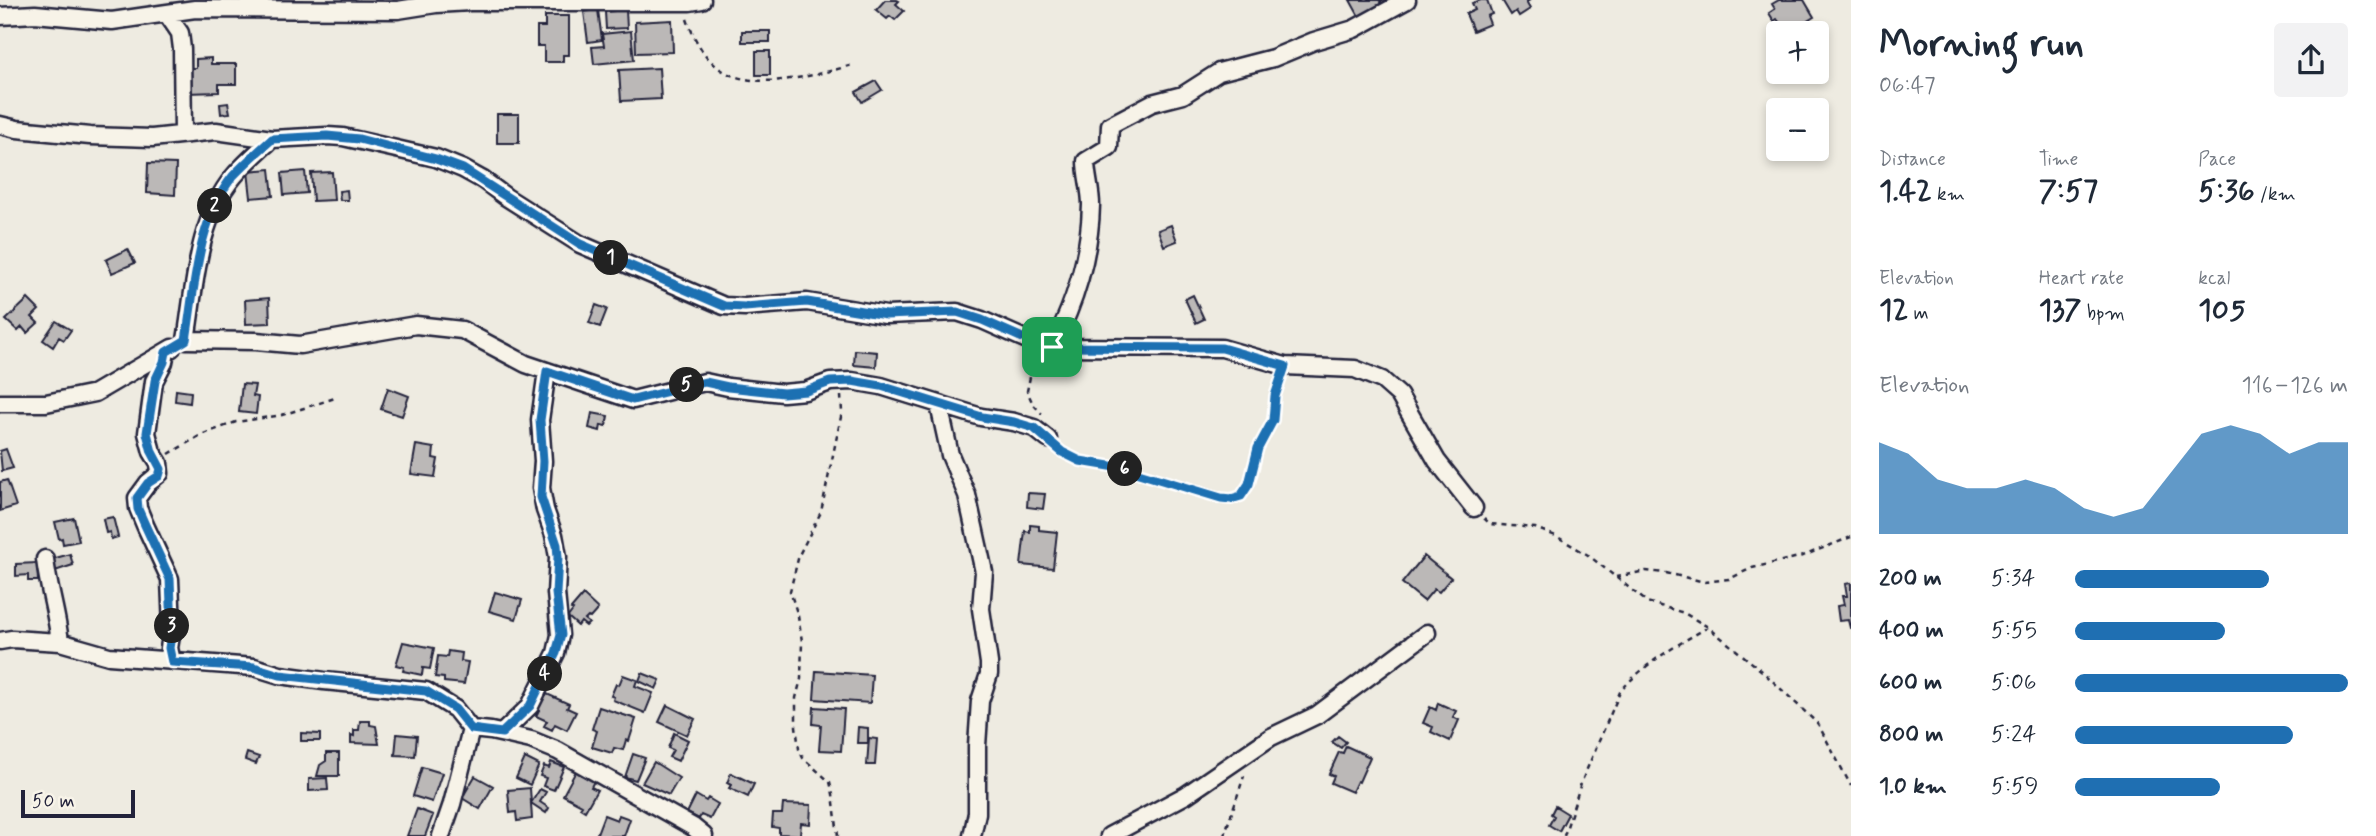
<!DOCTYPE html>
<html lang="en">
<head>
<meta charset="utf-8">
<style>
  :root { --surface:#fff; --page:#f2f2f3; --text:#1f2937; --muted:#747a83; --accent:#1f6fb2 }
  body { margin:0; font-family:Mynerve,sans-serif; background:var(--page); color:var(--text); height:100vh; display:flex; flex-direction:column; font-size:26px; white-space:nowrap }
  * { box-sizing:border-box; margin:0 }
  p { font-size:23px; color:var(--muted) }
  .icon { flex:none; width:38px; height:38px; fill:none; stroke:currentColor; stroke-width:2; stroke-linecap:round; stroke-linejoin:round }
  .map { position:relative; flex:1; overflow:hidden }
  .details { display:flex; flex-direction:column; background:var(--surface); width:525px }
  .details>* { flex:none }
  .fabs { position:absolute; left:1766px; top:21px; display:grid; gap:14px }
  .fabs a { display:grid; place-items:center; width:63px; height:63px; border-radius:7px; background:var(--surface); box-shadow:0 4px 10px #0003; font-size:35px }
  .scale { position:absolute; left:21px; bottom:18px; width:114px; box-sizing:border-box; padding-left:7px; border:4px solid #22223b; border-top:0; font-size:19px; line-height:24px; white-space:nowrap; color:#22223b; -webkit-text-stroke:5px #f7f3e8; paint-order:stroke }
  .pin { position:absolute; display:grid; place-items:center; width:60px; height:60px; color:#fff; margin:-30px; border-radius:14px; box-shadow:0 4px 10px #0006 }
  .km { position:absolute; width:35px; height:35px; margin:-18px; border-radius:50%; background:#222; color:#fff; font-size:19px; line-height:35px; text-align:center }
  .round { display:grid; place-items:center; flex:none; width:74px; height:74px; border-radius:7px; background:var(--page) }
  .overview { display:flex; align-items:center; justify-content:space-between; height:119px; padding:0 28px }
  h1 { font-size:38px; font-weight:700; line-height:52px }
  .figures { display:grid; grid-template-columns:repeat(3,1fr); gap:10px; height:119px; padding:7px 28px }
  .figures div { display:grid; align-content:center }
  .figures b { font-size:30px; font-weight:700 }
  .figures small { font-size:19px; font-weight:400 }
  .figures p { font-size:19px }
  .chart { height:196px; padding:14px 28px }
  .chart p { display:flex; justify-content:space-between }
  .chart svg { width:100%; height:126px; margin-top:7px; fill:var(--accent); opacity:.7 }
  ul { padding:0 28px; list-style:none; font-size:23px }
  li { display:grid; grid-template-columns:112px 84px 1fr; align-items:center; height:52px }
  li i { height:18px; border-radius:9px; background:var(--accent) }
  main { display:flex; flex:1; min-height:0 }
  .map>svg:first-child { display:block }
</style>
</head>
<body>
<main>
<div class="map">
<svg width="1851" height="836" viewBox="0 0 1851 836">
  <rect width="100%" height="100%" fill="#eeebe1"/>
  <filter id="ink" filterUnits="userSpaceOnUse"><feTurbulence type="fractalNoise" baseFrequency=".0143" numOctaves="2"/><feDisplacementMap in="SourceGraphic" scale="14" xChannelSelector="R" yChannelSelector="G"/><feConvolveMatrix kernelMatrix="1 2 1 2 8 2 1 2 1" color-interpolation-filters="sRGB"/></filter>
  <g filter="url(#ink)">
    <path fill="#bbb8b7" stroke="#22223b" stroke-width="2" d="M885,0H897L899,1L896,4L904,11L895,20L890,16L887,19L876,10Z
      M1350,0H1383L1380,2L1383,8L1361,20Z
      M1481,0H1487L1492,14L1487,16L1490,24L1473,31L1466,14L1475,10L1472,3Z
      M1502,0H1530L1526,2L1530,9L1519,16L1516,11L1511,15Z
      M1779,0H1804L1814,17L1787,33L1777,19L1774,21L1769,13L1775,9L1772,4Z
      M598,10L602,40L588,42L584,12Z
      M626,10L627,28L606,29L605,12Z
      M545,16H569V55H563V62H544V46H537V27H545Z
      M672,20L673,52L636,53L635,22Z
      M631,31L634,60L594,64L592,47L604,46L602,34Z
      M742,31H770V42H742Z
      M756,51H770V75H756Z
      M211,58V64H236V84H219V92L186,93L185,68H196V59Z
      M659,68L661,99L621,101L619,70Z
      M876,81L882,90L862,102L856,92Z
      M228,103L230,113L221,114L220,104Z
      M497,114H519V143H497Z
      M148,163L176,164L175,195L147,193Z
      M270,169L273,196L251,198L248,171Z
      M305,171L307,193L284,195L282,173Z
      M332,172L334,200L313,201L311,173Z
      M347,190L348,200H340L339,191Z
      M1171,225L1177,241L1164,246L1158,230Z
      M128,249L135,263L112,273L106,260Z
      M1193,295L1204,319L1196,323L1185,299Z
      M269,298L270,323L246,324L245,300Z
      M28,299L39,310L32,317L38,323L27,333L22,327L18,331L6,320Z
      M596,305L607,309L600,327L589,323Z
      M56,321L71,330L64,340L59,337L53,347L43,340Z
      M855,350L877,352L876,367L854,365Z
      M242,384L255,385L253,396L258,397L256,414L239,412Z
      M388,388L409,396L402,416L381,409Z
      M176,390L191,392L190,403L175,401Z
      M592,413L608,416L606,426L601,425L600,431L589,428Z
      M416,445L434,448L433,458L438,459L435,477L411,474Z
      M6,449L13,468L2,471L0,451Z
      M7,480L16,506L0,511V482Z
      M1028,493L1045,494L1043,509L1027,507Z
      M113,517L118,537L111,539L110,532L106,533L103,519Z
      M74,518L79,541L63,544L62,538L59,539L55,522Z
      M1030,525L1039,526V530L1057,532L1053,568L1021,565L1025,531L1030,532Z
      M70,554L73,565L55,571L52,559Z
      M1424,556L1451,578L1439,592L1434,589L1424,601L1402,583Z
      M37,563L38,581H28V575L16,576V564Z
      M1851,583V628H1850L1848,620L1839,621L1837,606L1844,605L1842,596H1847L1845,584Z
      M495,592L522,600L516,619L489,611Z
      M583,595L598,609L590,618L588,617L585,620L589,623L586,626L581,622L578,626L568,617L573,610L571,609Z
      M403,642L434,648L430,669L423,668L422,675L403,671L404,667L396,665Z
      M448,651L462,653L461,661L468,662L464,684L444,682V678L435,677L438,656L447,657Z
      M816,671L872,675L870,703L814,699Z
      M642,673L660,680L656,689L639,681Z
      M623,675L637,680L635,686L653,693L645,713L613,700L614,697L611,696L616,684L619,685Z
      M541,693L546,696L547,694L569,704L567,708L576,712L567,730L555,724L552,730L544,726L547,721L536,716L539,710L534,708Z
      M1438,703L1456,711L1453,717L1459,720L1450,741L1431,732L1433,727L1423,723L1430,707L1436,710Z
      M667,705L695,719L687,735L659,722Z
      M599,707L636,719L629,741L626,740L623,750L614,748L612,753L592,747L597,731L592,729Z
      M814,707L844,709L841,751L819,750L821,725L813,724Z
      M360,721H370V725L376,726L379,744L351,743V735L354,736V730H359Z
      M858,727L868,728V743H857Z
      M301,733L320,734V741H301Z
      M674,733L688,740L678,761L669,757L673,750L668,748Z
      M397,734L417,736L415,756L395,755Z
      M1338,736L1346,742L1341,748L1332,742Z
      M869,738L877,739L875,765H867Z
      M1346,746L1370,757L1359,782L1357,781L1352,792L1331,783L1334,776L1329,774L1339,752L1343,753Z
      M247,753L259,757L256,764L245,760Z
      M326,753H339V776H317L320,765L326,761Z
      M633,754L645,758L636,780L625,777Z
      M525,758L539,765L530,785L516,778Z
      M551,762L564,767L554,790L543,786L546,778L540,776L544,766L549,768Z
      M654,762L679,778L669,795L642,783Z
      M422,767L442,773L432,802L413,796Z
      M576,771L594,781L591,787L597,790L585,811L580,808L582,805L563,795Z
      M731,773L754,784L748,797L729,788L731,785L727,783Z
      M475,776L493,786L480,809L462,798Z
      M327,778L328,790L309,791V779Z
      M530,788L532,819L517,821L516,812L510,813L508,790Z
      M540,789L546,792L540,802L549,808L546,813L531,803Z
      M696,795L706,801L708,798L718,804L710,819L701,815L699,819L687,813Z
      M783,804L811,805L810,824L801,823L800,835L779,834V828L772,827L773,814H782Z
      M1555,806L1568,814L1559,831L1549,825L1554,816L1551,814Z
      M417,809L433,815L425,836H407Z
      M604,815L617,820L619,815L630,819L624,836H596Z"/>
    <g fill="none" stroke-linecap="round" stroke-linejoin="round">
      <g stroke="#22223b" stroke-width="21">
        <path id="minor" d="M167,14L180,33L182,49L183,134
          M0,16L35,14L112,21L195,9L398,10L436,4L470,2H690L702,0
          M0,125L17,129L90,136L152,138L216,131L272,139
          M1052,347C1075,304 1090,254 1091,205C1091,190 1086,175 1086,161L1109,147L1110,125L1152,103L1183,95L1219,72L1273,58L1314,41L1354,29L1407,0
          M166,352L164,362L154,381L147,433L152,452L159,463L160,473L148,483L137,498L138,508L145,525L170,579L172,630L169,648L172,661
          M0,403H46L95,393L172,348
          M939,405L950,455L967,495L984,572L981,609L989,663V674L980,701L977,746V813L972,836
          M1048,439L1034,428L1014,422L981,417L881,386L852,381L830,382L805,391L783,393L728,387L705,382L633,400L526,364L462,330L416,325L300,345L256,341L186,340C195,286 197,220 234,176C245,163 259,151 272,139L327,136L343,137L436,158L463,169L483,180L506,197L580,244L724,306L745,307L807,302L886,315L957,312L982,320L1034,343L1052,347L1222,348L1285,366L1355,369L1382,380L1399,395L1437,461L1474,508
          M45,559C48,587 57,614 60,642
          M0,641L12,639L60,642L109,656L254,667L280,675L324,681L426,691L455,709L471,729L452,804L441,836
          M471,729L491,731L531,740L558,751L693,827L704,836
          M502,733L530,706L556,653L560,635L556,593L558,557L554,535L545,510L541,488L543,461L540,420L547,371
          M1109,836L1186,795L1271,737L1317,715L1427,633"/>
      </g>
      <path stroke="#22223b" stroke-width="2.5" stroke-dasharray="5 5" stroke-linecap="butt" d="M687,19C693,36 701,53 715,65C749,95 814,75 853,65
        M1042,361L1030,377L1027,391L1033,404L1042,414
        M1060,450C1079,463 1100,462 1122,468C1157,478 1195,496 1231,499C1254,491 1251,467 1258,448C1262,437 1270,428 1273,417C1276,404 1276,392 1280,379
        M169,454L201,435L236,422L282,415L335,398
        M1484,518L1490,524L1535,528L1556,536L1588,555L1647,602L1684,613L1708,627L1762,671L1818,724L1851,786
        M1616,577L1646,571L1666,573L1705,582L1729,579L1752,568L1803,556L1851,537
        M838,836L833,794L830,782L803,758L799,749L796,726V698L801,679L802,641L798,616L790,591L799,555L821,512L842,412L841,396
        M1224,836L1244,776
        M1564,836L1581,783L1620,692C1643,664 1677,645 1708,627"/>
      <use href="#minor" stroke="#f7f3e8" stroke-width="16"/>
    </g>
  </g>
  <g fill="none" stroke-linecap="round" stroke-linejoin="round" filter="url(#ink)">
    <g stroke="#fff" stroke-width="14">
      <path id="route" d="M327,136L359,139L436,159L463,169L580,244L724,306L745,307L807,302L886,315L957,312L982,320L1034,343L1052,347L1222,348L1285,366L1275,396L1273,420L1258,448L1249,484L1241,496L1231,499L1221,498L1122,468L1080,461L1062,452L1034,428L1014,422L982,417L881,386L852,381L830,382L806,391L783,393L728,387L705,382L633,400L547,371L540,420L543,461L541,497L557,545L558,557L556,593L561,635L556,653L530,706L502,733L471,729L455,709L426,691L280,675L254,667L172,662L169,648L172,629L170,579L145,525L138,509L137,498L148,483L159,476L161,469L152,452L147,433L155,381L164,362L166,352L186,340C195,286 197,221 233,176C245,163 259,151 272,139Z"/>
    </g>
    <use href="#route" stroke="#1f6fb2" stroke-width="9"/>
  </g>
</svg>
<div class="fabs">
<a>+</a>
<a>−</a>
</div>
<div class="scale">50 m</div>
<div class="pin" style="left:1052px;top:347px;background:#1e9e55"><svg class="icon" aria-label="arrive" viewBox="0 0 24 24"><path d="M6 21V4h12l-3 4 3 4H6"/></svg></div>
<b class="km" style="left:611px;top:258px">1</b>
<b class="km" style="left:215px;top:206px">2</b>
<b class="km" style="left:172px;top:626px">3</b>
<b class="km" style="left:545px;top:674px">4</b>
<b class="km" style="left:687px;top:385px">5</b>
<b class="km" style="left:1125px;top:469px">6</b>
</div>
<section class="details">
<div class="overview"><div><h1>Morning run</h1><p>06:47</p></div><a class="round"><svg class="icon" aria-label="share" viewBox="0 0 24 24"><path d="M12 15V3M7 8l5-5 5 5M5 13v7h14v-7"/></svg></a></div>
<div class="figures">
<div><p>Distance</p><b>1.42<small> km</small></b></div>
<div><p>Time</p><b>7:57</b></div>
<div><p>Pace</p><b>5:36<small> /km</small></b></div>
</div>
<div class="figures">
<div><p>Elevation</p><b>12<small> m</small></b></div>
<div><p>Heart rate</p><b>137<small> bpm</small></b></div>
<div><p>kcal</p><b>105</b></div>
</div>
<div class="chart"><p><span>Elevation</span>116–126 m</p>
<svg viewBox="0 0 160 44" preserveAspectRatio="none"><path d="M0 44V12L10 16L20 25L30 28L40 28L50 25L60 28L70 35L80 38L90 35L100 22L110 9L120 6L130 9L140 16L150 12L160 12V44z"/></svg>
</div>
<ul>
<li><b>200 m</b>5:34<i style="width:71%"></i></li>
<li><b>400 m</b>5:55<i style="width:55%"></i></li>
<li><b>600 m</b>5:06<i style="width:100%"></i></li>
<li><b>800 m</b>5:24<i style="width:80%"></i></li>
<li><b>1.0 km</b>5:59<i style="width:53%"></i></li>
</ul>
</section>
</main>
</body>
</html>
